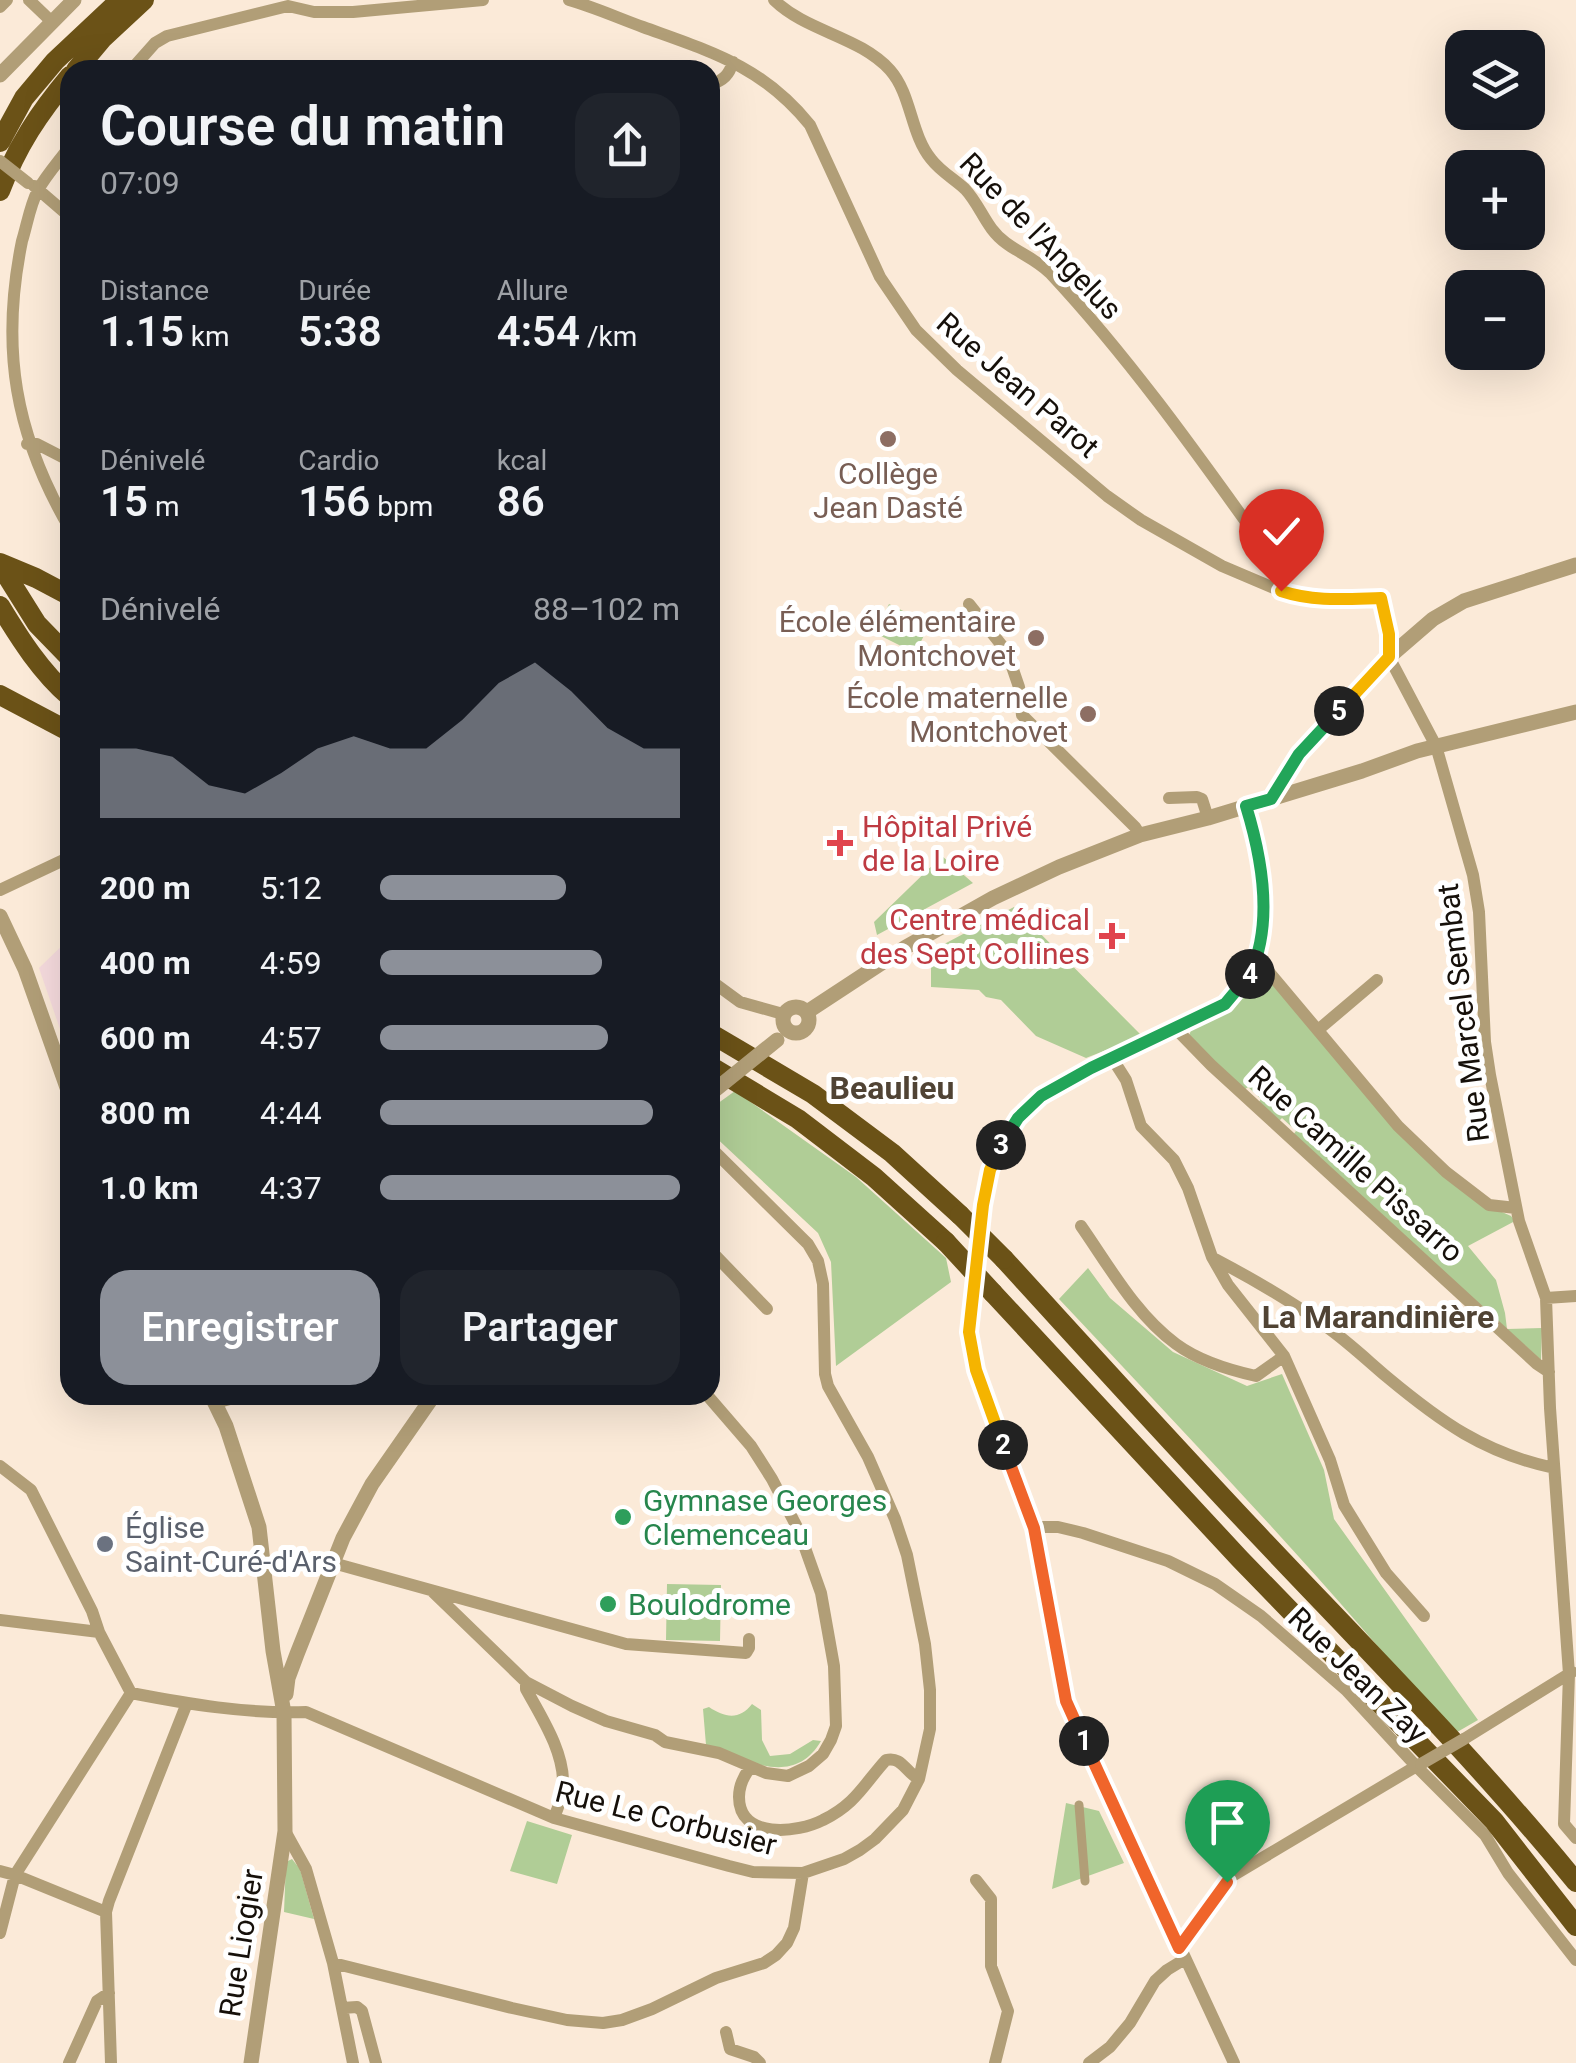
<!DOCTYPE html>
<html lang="fr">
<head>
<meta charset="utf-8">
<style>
  :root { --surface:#171b24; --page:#20242c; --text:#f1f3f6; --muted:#9ea1a6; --accent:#8c9099 }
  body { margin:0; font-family:Roboto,sans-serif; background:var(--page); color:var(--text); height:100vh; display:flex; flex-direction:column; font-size:38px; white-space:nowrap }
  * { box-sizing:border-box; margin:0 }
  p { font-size:32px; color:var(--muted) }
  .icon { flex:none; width:55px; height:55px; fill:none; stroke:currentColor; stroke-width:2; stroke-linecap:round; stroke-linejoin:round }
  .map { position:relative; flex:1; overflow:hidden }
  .drawer { position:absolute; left:60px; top:60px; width:660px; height:1345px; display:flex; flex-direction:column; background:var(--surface); border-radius:30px; box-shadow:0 10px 40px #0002 }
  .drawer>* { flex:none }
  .buttons { position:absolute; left:1445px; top:30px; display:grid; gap:20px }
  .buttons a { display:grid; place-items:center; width:100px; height:100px; border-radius:20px; background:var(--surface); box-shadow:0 10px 40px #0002; font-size:50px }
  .pin { position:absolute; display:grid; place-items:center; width:85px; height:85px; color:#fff; margin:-102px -42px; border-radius:50% 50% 50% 0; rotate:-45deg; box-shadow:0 0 10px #0007 }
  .pin .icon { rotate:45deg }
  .km { position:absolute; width:50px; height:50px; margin:-25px; border-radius:50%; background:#222; color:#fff; font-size:28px; line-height:50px; text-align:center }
  .round { display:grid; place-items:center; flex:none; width:105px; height:105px; border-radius:30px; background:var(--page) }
  .overview { display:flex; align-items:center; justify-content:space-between; height:170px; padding:0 40px }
  h1 { font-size:55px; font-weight:600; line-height:75px }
  .stats { display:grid; grid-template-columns:repeat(3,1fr); gap:15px; height:170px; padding:10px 40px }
  .stats div { display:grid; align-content:center }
  .stats b { font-size:42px; font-weight:600 }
  .stats small { font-size:28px; font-weight:400 }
  .stats p { font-size:28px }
  .chart { height:280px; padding:20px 40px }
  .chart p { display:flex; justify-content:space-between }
  .chart svg { width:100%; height:180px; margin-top:10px; fill:var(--accent); opacity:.7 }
  .button { display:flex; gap:20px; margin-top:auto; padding:20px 40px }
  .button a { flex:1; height:115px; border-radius:30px; background:var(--accent); color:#fff; font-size:40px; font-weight:600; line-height:115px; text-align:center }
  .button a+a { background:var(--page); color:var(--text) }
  ul { padding:0 40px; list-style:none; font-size:32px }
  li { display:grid; grid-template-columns:160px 120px 1fr; align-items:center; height:75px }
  li i { height:25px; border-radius:12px; background:var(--accent) }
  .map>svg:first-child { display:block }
</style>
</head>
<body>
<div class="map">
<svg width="1576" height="2063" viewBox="0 0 1576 2063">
  <rect width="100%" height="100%" fill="#fbead8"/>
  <path fill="#f6dbde" d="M70,938V1023L61,1032L39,968Z"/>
  <path fill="#b0cd96" d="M889,604L930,624L915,653L875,633Z
    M942,856L973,883L877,935L874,922Z
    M1014,907L1142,1036L1086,1058L1036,1036L1001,1000L986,997L979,990L931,987V967L917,965L916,959Z
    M1261,976L1268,978L1395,1128L1502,1212L1511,1216L1515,1221L1468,1246L1496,1280L1505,1313L1507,1329L1542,1328L1541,1360L1293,1135L1296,1131L1282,1118L1278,1122L1258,1103L1261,1099L1248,1087L1244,1090L1189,1036L1191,1030C1206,1023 1221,1016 1233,1005C1243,995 1248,981 1261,976Z
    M735,1091L856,1177L946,1258L951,1282L836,1366L831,1262L818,1233L710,1132V1109Z
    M1088,1268L1110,1298L1173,1352L1247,1386L1282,1374L1324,1470L1334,1519L1478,1720L1452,1735C1329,1583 1193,1442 1059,1299Z
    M667,1584L721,1585L720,1641L666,1640Z
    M752,1704L761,1710L762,1740L770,1756L790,1754L813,1740L821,1741C793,1789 744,1759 706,1745L703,1709L709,1707C725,1718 740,1720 752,1704Z
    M1066,1803L1099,1811L1124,1863L1052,1889Z
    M527,1821L572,1835L557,1884L510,1871Z
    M292,1859L300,1869L314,1919L284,1912L286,1862Z"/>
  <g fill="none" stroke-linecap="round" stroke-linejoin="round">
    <path stroke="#b19e77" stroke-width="9" d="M1079,1805L1085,1881"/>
    <path stroke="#b19e77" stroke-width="12" d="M29,0L52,22
      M569,0C594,7 618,18 643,27C712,52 762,66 810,125L880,277L916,330L957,370L1107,496L1141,520L1222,566L1281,591L1297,596L1324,600L1381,598L1389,634V657L1436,746L1473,875L1479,912L1485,1042L1490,1075L1519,1221L1546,1298L1550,1408L1569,1674L1564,1824L1576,1838
      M774,0C807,32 859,36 890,70C912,95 910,133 931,159C940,171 954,179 965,189C981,206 986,229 1006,243C1021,254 1037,260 1050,273C1133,362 1203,462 1274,561L1281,591
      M0,7L7,0
      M131,70L155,43L167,36L288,6L314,12H353L483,0
      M710,85C724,80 729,75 733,62
      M70,146C60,160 47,174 38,190C30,205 27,225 22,241C0,349 15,435 70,529
      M34,186L70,217
      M27,444H37L70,461
      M969,604L1007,652L1019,687L1022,715L1135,827L1140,835
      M1169,798L1197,797L1202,799L1208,818
      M0,890L70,857
      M1254,965L1269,972L1398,1126L1446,1172L1489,1205L1516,1208
      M710,980L740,1002L783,1014
      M1176,1029L1211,1065L1537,1364L1549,1372
      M1318,1030L1377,980
      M1112,1058L1126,1080L1141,1126L1174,1160L1188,1188L1212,1257L1228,1285L1284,1356L1330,1460L1344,1505L1386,1573L1424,1616
      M1081,1226C1109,1266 1136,1315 1176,1344C1199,1361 1229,1370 1256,1376L1284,1356
      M710,1250L767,1309
      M1215,1259C1253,1279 1292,1302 1327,1327C1348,1342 1367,1360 1387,1377C1441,1422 1484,1453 1554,1468
      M1546,1298L1576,1296
      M215,1403L245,1395
      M0,1466L31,1490L92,1611L99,1632L131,1693
      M1034,1527H1058L1083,1533L1168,1561L1215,1584L1261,1616L1346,1690L1416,1766L1485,1835L1508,1873L1576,1960
      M333,1563L626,1644L746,1653L749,1648V1639
      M433,1592L526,1682L572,1706L606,1721L655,1735L665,1742L719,1753L766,1773L788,1776L809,1766L823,1754L831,1740L836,1726L834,1666L821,1593L799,1531L772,1479L751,1446L707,1395
      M0,1620L99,1632
      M526,1682V1689C542,1718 565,1753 563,1787C562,1798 558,1808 554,1818
      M131,1693C188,1704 247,1714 306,1712L554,1818L729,1866L753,1872L803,1873L844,1859L860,1850L875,1839L903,1810L919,1779L930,1729V1690L925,1644L907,1555L895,1519L868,1457L828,1386L825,1374L823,1284L818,1261L808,1244L710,1147
      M1464,1739L1572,1672
      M750,1768C743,1777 739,1786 739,1797C739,1840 798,1833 823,1820C856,1804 864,1784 886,1760C902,1756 905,1772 919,1779
      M285,1831L306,1869L333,1963L353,2063
      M0,1871L15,1875L106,1912
      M976,1880L991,1899V1966L1008,2011L995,2063
      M0,1933L15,1875L131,1693
      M1179,1947L1232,1876L1420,1764
      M333,1963L512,2008L567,2020L603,2023L622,2020L652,2009L716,1978L764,1963L776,1955L787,1943L794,1928L803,1873
      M342,2008L357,2007L362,2011L376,2063
      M726,2032L730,2049L754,2057L760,2063
      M69,2063L97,2001L109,1993
      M111,2063L106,1912L109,1901L187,1703
      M1089,2063L1110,2047L1130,2023L1155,1981L1167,1970L1185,1959
      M1234,2063L1066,1701L1034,1527L976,1370L969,1332L983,1205L991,1169L1004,1138L1018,1118L1041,1096L1071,1078L1225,1004L1249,977L1258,952L1262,925V884L1260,860L1246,806"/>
    <path stroke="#b19e77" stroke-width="15" d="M0,75L74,0
      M1271,799L1299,754L1389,657L1433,619L1464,601L1576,565
      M0,916L25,969L70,1096
      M783 1020a13 13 0 1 1 26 0a13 13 0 1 1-26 0Z
      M807,1012L906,947L993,898L1059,867L1140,835L1208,818L1362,771L1417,751L1576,712
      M211,1395L226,1426L259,1527L273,1651L284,1713L285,1831L251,2063
      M286,1694L288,1678L297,1654L343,1538L372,1484L434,1395"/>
    <path stroke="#6b5217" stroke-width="20" d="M76,70L102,39L144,0
      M0,142L24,98L55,61L120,0
      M0,191C17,146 39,113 70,76
      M0,563L36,578L70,596
      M0,565L37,624L70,658
      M0,606C20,639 41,672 70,697
      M0,695L70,732
      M710,1033L813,1094L892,1153L960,1215
      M710,1066L798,1119L874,1177L946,1242
      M1004,1259C1090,1353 1175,1447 1262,1539C1369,1652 1478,1762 1576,1882
      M993,1293L1240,1559L1494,1821L1576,1926"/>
    <path stroke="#b19e77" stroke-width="12" d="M0,161L28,183
      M1421,1764L1464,1739"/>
    <path stroke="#b19e77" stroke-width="15" d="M710,1094L777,1040"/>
    <path stroke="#6b5217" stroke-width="20" d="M960,1215L1004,1259
      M946,1242L993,1293"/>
  </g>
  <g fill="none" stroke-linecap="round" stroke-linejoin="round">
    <g stroke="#fff" stroke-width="20">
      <path id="split-1" d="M1084,1741L1179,1948L1227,1882"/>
    </g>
    <g stroke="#fff" stroke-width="20">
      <path id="split-2" d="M1003,1445L1034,1528L1066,1701L1084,1741"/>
    </g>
    <g stroke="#fff" stroke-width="20">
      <path id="split-3" d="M1001,1145L990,1170L983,1205L969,1332L976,1370L1003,1445"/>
    </g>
    <g stroke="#fff" stroke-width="20">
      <path id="split-4" d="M1001,1145L1018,1118L1041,1096L1091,1068L1225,1004L1250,974"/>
    </g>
    <g stroke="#fff" stroke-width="20">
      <path id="split-5" d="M1250,974C1274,923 1262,858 1246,806L1271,799L1299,754L1339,711"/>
    </g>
    <g stroke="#fff" stroke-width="20">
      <path id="split-6" d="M1281,591C1314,602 1346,599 1381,598L1389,634V657L1339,711"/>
    </g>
    <use href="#split-1" stroke="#f0652b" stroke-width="12"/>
    <use href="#split-2" stroke="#f0652b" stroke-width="12"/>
    <use href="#split-3" stroke="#f5b400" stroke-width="12"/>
    <use href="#split-4" stroke="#22a559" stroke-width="12"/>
    <use href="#split-5" stroke="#22a559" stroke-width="12"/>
    <use href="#split-6" stroke="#f5b400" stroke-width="12"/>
  </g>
  <g fill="#8d6e63" stroke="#fff" stroke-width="4">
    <circle cx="888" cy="439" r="10"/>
    <circle cx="1036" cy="638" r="10"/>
    <circle cx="1088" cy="714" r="10"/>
  </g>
  <g fill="#e0444e" stroke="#fff" stroke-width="4">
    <path d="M835 828h10v10h10v10h-10v10h-10v-10h-10v-10h10z"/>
    <path d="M1107 921h10v10h10v10h-10v10h-10v-10h-10v-10h10z"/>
  </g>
  <g fill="#2e9e5b" stroke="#fff" stroke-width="4">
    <circle cx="623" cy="1517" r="10"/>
    <circle cx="608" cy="1604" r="10"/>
  </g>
  <circle fill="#6b7280" stroke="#fff" stroke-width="4" cx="105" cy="1544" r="10"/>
  <g text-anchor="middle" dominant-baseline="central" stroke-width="10" stroke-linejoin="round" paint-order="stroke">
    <g font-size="30" fill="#16100a" stroke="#fff">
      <text transform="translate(1041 236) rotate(46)">Rue de l'Angelus</text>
      <text transform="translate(1018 385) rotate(41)">Rue Jean Parot</text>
      <text transform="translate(1463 1013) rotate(-97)">Rue Marcel Sembat</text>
      <text transform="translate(1356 1164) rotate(42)">Rue Camille Pissarro</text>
      <text transform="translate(1358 1675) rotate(44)">Rue Jean Zay</text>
      <text transform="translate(666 1818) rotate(14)">Rue Le Corbusier</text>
      <text transform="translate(241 1943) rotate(-81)">Rue Liogier</text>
    </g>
    <g font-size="30" fill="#785e54" stroke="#fff" text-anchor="end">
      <text x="888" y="473" text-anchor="middle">Collège<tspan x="888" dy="34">Jean Dasté</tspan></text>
      <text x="1016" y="621">École élémentaire<tspan x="1016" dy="34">Montchovet</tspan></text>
      <text x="1068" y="697">École maternelle<tspan x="1068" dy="34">Montchovet</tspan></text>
    </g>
    <g font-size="30" fill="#be3a42" stroke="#fff" text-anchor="start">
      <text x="862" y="826">Hôpital Privé<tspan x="862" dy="34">de la Loire</tspan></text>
      <text x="1090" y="919" text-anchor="end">Centre médical<tspan x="1090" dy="34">des Sept Collines</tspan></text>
    </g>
    <g font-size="30" fill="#27864d" stroke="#fff" text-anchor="start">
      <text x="643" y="1500">Gymnase Georges<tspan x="643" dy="34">Clemenceau</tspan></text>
      <text x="628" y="1604">Boulodrome</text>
    </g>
    <g font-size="30" fill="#5b616d" stroke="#fff" text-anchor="start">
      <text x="125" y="1527">Église<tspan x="125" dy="34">Saint-Curé-d'Ars</tspan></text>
    </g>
    <g font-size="32" font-weight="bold" fill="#504334" stroke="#fff">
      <text x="892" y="1088">Beaulieu</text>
      <text x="1378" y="1317">La Marandinière</text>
    </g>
  </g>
</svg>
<div class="buttons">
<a><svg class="icon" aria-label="layers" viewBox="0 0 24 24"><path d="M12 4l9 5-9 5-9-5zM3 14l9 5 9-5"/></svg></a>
<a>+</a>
<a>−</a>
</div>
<div class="pin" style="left:1227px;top:1882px;background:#1e9e55"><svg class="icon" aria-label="arrive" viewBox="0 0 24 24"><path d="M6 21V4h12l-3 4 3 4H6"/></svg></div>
<div class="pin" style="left:1281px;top:591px;background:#d93025"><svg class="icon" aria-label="check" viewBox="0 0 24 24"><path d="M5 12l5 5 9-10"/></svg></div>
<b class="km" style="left:1084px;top:1741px">1</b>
<b class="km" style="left:1003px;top:1445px">2</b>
<b class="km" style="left:1001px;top:1145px">3</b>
<b class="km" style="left:1250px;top:974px">4</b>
<b class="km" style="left:1339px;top:711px">5</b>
<section class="drawer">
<div class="overview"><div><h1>Course du matin</h1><p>07:09</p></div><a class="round"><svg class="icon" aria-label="share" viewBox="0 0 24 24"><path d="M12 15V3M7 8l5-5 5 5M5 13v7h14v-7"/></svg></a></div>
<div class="stats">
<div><p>Distance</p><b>1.15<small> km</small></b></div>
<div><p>Durée</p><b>5:38</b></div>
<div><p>Allure</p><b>4:54<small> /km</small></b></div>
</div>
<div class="stats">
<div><p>Dénivelé</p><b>15<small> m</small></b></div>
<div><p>Cardio</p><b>156<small> bpm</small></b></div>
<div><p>kcal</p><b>86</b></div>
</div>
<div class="chart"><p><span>Dénivelé</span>88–102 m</p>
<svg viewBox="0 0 160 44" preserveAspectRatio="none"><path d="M0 44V27L10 27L20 29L30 36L40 38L50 33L60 27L70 24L80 27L90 27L100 20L110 11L120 6L130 13L140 22L150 27L160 27V44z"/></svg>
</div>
<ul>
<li><b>200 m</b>5:12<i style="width:62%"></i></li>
<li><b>400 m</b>4:59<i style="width:74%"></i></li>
<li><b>600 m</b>4:57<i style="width:76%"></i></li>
<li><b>800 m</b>4:44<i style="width:91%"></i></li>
<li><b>1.0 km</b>4:37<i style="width:100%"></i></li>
</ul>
<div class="button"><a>Enregistrer</a><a>Partager</a></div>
</section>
</div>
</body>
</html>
